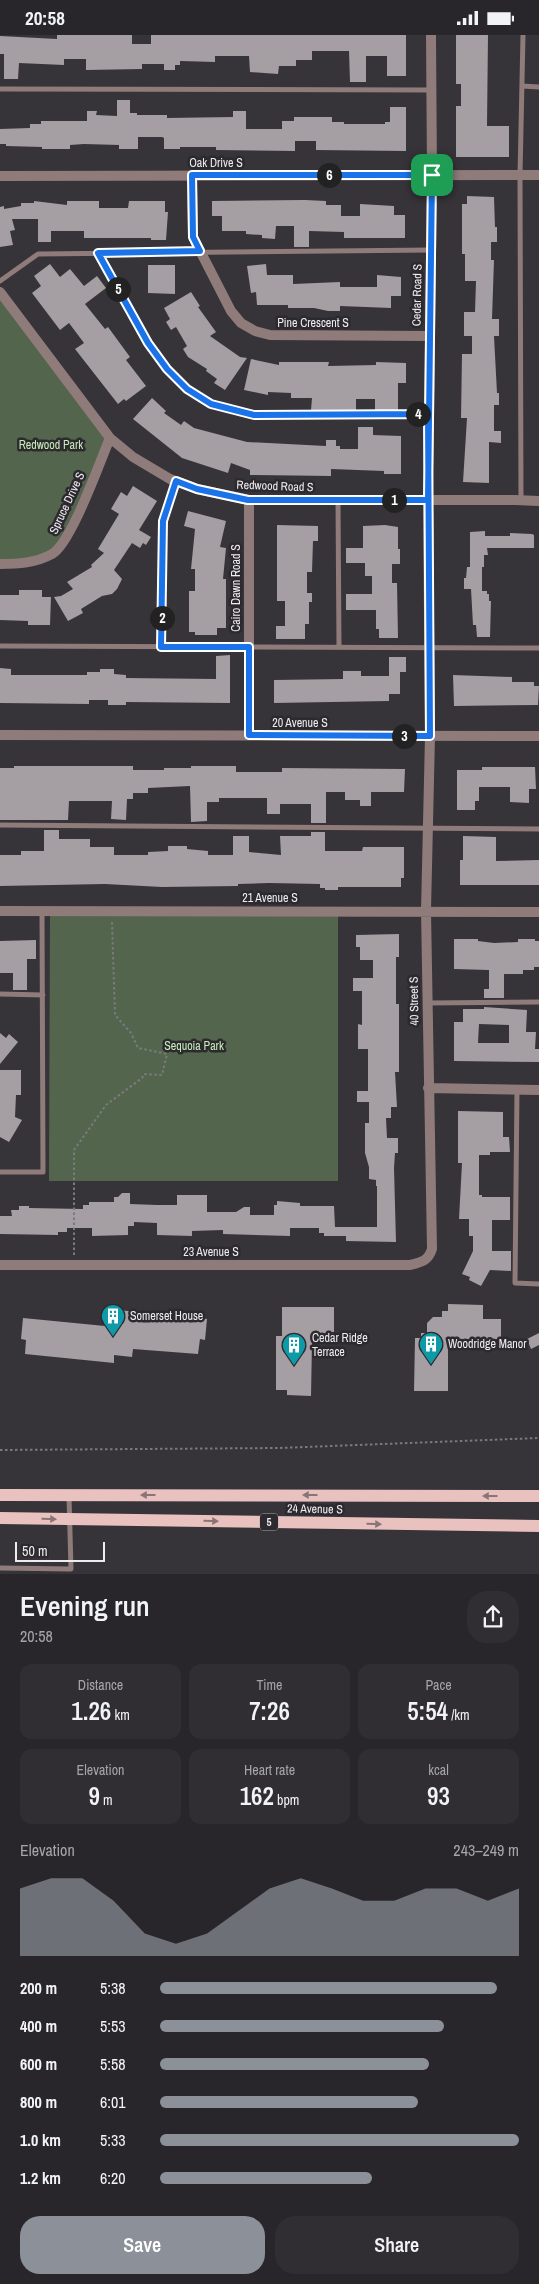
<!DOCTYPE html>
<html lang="en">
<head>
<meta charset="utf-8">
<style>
  :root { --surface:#28262b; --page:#302e33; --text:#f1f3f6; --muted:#a5a5a9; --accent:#8c9099 }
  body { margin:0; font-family:"Archivo Narrow",sans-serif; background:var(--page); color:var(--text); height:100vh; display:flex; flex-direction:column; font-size:19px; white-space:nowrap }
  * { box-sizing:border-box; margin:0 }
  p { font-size:16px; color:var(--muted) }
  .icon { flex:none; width:28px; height:28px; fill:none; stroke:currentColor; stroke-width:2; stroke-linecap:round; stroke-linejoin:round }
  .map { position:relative; height:1539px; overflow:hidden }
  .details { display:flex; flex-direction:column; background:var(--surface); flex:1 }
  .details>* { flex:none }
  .scale { position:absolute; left:15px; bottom:12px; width:90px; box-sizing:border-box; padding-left:5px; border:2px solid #eeecef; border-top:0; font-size:14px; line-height:18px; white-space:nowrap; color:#eeecef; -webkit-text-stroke:4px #2c292f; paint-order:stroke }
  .pin { position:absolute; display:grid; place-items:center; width:42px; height:42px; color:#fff; margin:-21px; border-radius:10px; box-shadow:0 2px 8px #0006 }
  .km { position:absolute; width:25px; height:25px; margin:-12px; border-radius:50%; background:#222; color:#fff; font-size:14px; line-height:25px; text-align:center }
  .round { display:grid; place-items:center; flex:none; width:52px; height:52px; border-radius:20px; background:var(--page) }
  .summary { display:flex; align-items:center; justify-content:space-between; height:85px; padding:0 20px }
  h1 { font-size:28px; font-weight:600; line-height:38px }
  .stats { display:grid; grid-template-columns:repeat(3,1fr); gap:8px; height:85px; padding:5px 20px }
  .stats div { display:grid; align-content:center; border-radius:12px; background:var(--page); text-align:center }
  .stats b { font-size:25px; font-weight:600 }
  .stats small { font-size:14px; font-weight:400 }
  .stats p { font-size:14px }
  .chart { height:140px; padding:10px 20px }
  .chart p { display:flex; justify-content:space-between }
  .chart svg { width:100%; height:90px; margin-top:5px; fill:var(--accent); opacity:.7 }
  .button { display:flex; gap:10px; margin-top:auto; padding:10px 20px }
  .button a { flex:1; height:58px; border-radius:20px; background:var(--accent); color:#fff; font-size:20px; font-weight:600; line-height:58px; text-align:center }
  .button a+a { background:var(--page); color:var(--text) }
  ul { padding:0 20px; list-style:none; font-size:16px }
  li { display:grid; grid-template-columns:80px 60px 1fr; align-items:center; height:38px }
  li i { height:12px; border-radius:6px; background:var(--accent) }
  .status { display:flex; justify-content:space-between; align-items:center; height:35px; padding:0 25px; background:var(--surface); direction:ltr }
  .status svg { height:14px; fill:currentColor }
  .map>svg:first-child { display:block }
</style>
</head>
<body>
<div class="status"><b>20:58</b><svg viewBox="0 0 49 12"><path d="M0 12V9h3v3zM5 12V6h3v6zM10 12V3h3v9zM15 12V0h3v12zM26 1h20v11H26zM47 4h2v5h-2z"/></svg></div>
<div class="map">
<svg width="539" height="1539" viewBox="0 0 539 1539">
  <rect width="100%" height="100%" fill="#363339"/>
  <path fill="#54654e" d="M0,257L110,403L54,518L0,529Z
    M50,875L338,876V1146H49Z"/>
  <path fill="#a59ea3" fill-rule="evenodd" d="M57,0H132V9H151V0H406V41H387V21H366V47H350L349,16H312V25H296V31H279L278,39L250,37L249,21H215V27L180,26V30H175V35H164V29H142V34L86,35V24H64V30L19,28L18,44H4V19H0V1L57,4Z
    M456,0H488L487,91H509V122H456V71H461V49H456Z
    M117,65H130V78H137V80H167V83L233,82V76H246V94H282V86H294V82H332V87H344V89H385V87H390V72H406V116L316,115V106H295V116L216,115V112H180V114H164V103L162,102H138V114H119V110L84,109L70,110V114H42V112L6,111V109H0V94L30,93V89H41V86H87V76H97L96,80L117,81Z
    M467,161L494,162L495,192H497V207H491V225H494L492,284H499V301H494L497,358H499V370H494V396H501V408L489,407V448L463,447L467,383H461L462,319H472V301H464V277H475L476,246H465V219H462V169H467Z
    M305,165L326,166V170H341V181H360V169L394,171V180H405V203H344V197L309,196V212H294V191H276L275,204L262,203V200L246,199V196H222V181H212V166Z
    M34,166L67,170V166H99V173H128L129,166H165V177H168L166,205H151V203H84V196H51V207H38V184H12L15,195L10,196L13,210L0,212V172L4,171V174L21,171V168H34Z
    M50,229L60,242L70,234L84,251L97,241L106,253L85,269L105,294L108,292L130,322L126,325L146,351L126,366L124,364L118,369L75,314L84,308L69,288L60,295L32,258L41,251L34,241Z
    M266,229L267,240H293V249L340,247V252H377V240L401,242V261H391V273L340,271V276H328L314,273H288V270H257L256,257L251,258L247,231Z
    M148,230H175V259L148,258Z
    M191,257L200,271L198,272L216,297L210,301L240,322L247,323L225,355L214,348L217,344L206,336L207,334L188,322L183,314L187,311L176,292L171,295L166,287L170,284L164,273Z
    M251,324L279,330V327H329L328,331L376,330V327L406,328V348H398V375H375V364H356V375H311L312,363H291V358L268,357V360L244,355Z
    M152,363L166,376L164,378L181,390L184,386L194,393L247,407L326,411V405H336V411H340V414H358V392H373V400L401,401V439H384V436L331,434V441L250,440V435L231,428L228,438L182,423L133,384Z
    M133,451L157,466L139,495L151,502L146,510L143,508L140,513L132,508L114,535L122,544L117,554L112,559L102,561L81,574L83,578L68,586L54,562L61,561L73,554L67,547L92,532L91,530L104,518L98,514L119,479L111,474L121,457L127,461Z
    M188,476L226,486L220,512L226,513L223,544H226V593H217V600H195V597H189V556H195V534H191L195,494L184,491Z
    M277,490L318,491V506H313L312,537H307V558H312V567H309V589H305V604H276V591H285V566H277Z
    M385,490L398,492V514H400V529H392V548H397L398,603H379V594H376V575H346V559H372V541H365V528H346V513H363V491Z
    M485,496V501H510V498L532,499L534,500V513H487L488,520H484V532H482V556H487V559H489V566H491L490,602H477L476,590H473L471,554H464V543H466L467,532H470V497Z
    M19,555H42V562H51L50,590H28V586L0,585V560H19Z
    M230,620V668L126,667V670H108V665H89V669L0,668V633L11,634V640H87V637H100V634H114V639L126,640V643L216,644V621Z
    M389,622H406V637H400V659H389V666L274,668V645L343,644V636H361V641H389Z
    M453,640L512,642V647H534V651H539L538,670L454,671Z
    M14,731H133V735H164V733H191V731H236V737H282V733L405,734L404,757H371V771H360V765H345V757H326V788H311V769H280V779H267V763H219V767H207V786L191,787L190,751L148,753V758H133V764H127L126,785L111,784L112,766H69L68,785H0V733H14Z
    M482,732H535L536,754H529V768L510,767V752H479V766H475V775H457V735H482Z
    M44,795H59V804H90V812H114V820H148V817L168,816V811H187V814L208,816V820H233V801H249V817L281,820L280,801H311V797H325V816H362L363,812H404V843H401V852H338V855H325V853H320V849L269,848L238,849V851L162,852L105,849L0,851V820H21V816H44Z
    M463,801L496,802V826L539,825V850H460V825H463Z
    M399,899V922H396V969H399V1037H395L397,1072H391V1083H386L387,1103H398V1118H395L394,1133L396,1207L346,1206V1201H324V1198H319V1193H290V1201L223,1199V1195L192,1196V1201L157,1200V1188L134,1187V1191H128V1200L92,1201V1193H67V1197H58V1200L0,1199V1181H12L11,1175H19V1171H29V1173L83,1174V1170H89V1167H114V1162H118L122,1158H130V1169L157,1170H177V1160H207V1177H236L244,1172H250V1180H274V1170H277V1166L300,1168V1171H334L335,1192H377V1151H376V1145L369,1144V1132L365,1118V1088H369V1067H357V1056H368V1014H358V989L362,990V956H353V943H373V925H360V912H356V900Z
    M454,904H478V906L494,908L518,907V904H535V906H539V932H534V935H523V939H504V963H484V954H489V935L454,934Z
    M36,905V924H27V955H13V938H0V906Z
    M484,972L527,975L526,997H536L535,1014H539V1027L454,1026V987H463V974H484ZM479,989L509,990V1008H478Z
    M0,998L6,1003L9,999L18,1007L0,1029Z
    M0,1035H21V1060H16L15,1082L22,1085L9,1107L0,1102Z
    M458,1076L503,1077V1102H509L510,1117H490V1120H479V1160H482V1162H510V1185H492V1216H511V1236L490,1235L481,1251L469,1245L470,1242L462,1239L473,1216V1201H469V1184H459L462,1128H458Z
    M448,1269L483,1270V1284H501V1304H448V1356H414L415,1303H421V1298H427V1288L433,1282H442V1276H448Z
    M282,1272H334V1297H328V1308H312L311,1361L287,1360V1355H276V1301H282Z
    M108,1274L207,1284L205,1305L200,1304L198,1319L133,1314L132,1322L114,1320V1328L25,1319L26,1305L21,1304L23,1283L105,1291Z
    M539,1298V1310L531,1314L527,1304Z"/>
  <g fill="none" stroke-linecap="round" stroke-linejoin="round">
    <path stroke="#7c797e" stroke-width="2" stroke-dasharray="2.5 2.5" stroke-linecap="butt" d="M74,1220V1115L106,1070L142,1043L144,1039L162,1040L167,1019L138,1013L131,998L115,980L112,887
      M0,1415L279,1413L539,1403"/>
    <path stroke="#8f7b7a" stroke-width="5" d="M522,51L539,52
      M0,54L431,55
      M97,218L148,308L167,334L187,354L211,369L254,380L428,379
      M0,246L38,219L431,215
      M338,465L339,612
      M521,465L520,140L523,0
      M0,611L539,613
      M161,612L163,486L176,447
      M0,790L539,794
      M0,959L43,960
      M427,968L539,967
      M517,1055L515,1248L539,1249
      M0,1137H43L42,876
      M0,1533L71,1534L69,1461"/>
    <path stroke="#8f7b7a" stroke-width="10" d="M192,140L193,202L231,276L241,288L255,296L270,300L429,301
      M0,141L539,140
      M0,257L110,403L133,422L170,444L197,454L249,465H515L539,466
      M249,465V700
      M0,529C18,529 36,528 52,519C71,509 100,426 110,403
      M0,876L539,877
      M428,1053L539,1055
      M0,1230H410C422,1227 428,1226 432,1214L426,876L430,701L428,465L432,140L431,0"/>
    <path stroke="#8f7b7a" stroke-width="10" d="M0,700L539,701"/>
    <path stroke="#e9c1be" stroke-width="12" d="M0,1460L539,1461
      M0,1483L539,1491"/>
  </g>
  <defs><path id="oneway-solid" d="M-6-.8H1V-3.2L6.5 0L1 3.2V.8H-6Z" transform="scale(1.25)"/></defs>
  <g fill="#8a7576">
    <use href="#oneway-solid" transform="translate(148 1460) rotate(180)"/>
    <use href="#oneway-solid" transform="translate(310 1460) rotate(180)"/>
    <use href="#oneway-solid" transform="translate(490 1461) rotate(-180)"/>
    <use href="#oneway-solid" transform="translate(49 1484) rotate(1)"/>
    <use href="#oneway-solid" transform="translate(211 1486) rotate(1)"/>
    <use href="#oneway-solid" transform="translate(374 1489) rotate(1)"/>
  </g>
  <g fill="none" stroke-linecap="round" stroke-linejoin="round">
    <g stroke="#fff" stroke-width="10">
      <path id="route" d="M432,140L428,465H248L197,454L176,446L163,486L161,612H249V700L430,701L428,379L254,380L211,369L187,354L167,334L148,308L98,218L200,216L193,202L192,140H432"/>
    </g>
    <use href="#route" stroke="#1a73e8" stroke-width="6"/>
  </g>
  <defs>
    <g id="building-pin" transform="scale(1.25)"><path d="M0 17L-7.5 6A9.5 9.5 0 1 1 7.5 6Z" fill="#0f9aa8" stroke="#2c292f"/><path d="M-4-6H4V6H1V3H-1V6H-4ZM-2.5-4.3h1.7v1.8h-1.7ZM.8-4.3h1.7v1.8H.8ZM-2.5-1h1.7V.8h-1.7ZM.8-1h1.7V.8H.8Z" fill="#fff"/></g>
  </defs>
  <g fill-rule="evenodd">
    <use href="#building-pin" x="113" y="1281"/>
    <use href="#building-pin" x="431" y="1309"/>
    <use href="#building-pin" x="294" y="1310"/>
  </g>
  <g text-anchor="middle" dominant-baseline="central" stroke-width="5" stroke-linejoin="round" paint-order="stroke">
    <rect fill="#2c292f" stroke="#b4b2b5" stroke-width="1" x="260" y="1478.5" width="18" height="17" rx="4"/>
    <g font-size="11" font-weight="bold" fill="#eeecef">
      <text x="269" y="1487">5</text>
    </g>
    <g font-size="12" fill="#eeecef" stroke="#2c292f">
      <text x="216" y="128">Oak Drive S</text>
      <text transform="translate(417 260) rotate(-89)">Cedar Road S</text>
      <text x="313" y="288">Pine Crescent S</text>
      <text transform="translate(275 451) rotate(2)">Redwood Road S</text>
      <text transform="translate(67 468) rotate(-65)">Spruce Drive S</text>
      <text transform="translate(236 553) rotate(-90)">Cairo Dawn Road S</text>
      <text x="300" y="688">20 Avenue S</text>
      <text x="270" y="863">21 Avenue S</text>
      <text transform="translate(414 966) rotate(-91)">40 Street S</text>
      <text x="211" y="1217">23 Avenue S</text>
      <text transform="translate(315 1474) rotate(1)">24 Avenue S</text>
    </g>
    <g font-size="12" fill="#c5ecb6" stroke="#2c292f">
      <text x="51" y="410">Redwood Park</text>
      <text x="194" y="1011">Sequoia Park</text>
    </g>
    <g font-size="12" fill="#eeecef" stroke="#2c292f" text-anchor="start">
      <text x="130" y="1281">Somerset House</text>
      <text x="312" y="1303">Cedar Ridge<tspan x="312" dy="14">Terrace</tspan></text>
      <text x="448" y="1309">Woodridge Manor</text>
    </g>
  </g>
</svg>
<div class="scale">50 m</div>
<div class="pin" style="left:432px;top:140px;background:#1e9e55"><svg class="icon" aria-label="arrive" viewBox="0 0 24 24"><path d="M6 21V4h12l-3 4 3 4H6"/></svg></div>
<b class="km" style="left:394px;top:465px">1</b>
<b class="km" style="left:162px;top:583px">2</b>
<b class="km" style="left:404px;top:701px">3</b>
<b class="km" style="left:418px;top:379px">4</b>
<b class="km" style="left:118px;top:254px">5</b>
<b class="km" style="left:329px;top:140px">6</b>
</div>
<section class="details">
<div class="summary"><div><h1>Evening run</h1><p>20:58</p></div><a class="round"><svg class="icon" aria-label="share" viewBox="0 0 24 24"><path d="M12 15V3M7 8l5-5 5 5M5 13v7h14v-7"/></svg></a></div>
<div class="stats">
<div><p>Distance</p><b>1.26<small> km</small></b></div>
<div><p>Time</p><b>7:26</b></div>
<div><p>Pace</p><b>5:54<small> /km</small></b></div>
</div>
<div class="stats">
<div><p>Elevation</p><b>9<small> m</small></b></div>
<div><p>Heart rate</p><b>162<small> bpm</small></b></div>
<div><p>kcal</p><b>93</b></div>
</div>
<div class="chart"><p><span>Elevation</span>243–249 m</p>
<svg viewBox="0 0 160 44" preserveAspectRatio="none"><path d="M0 44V11L10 6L20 6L30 17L40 33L50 38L60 33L70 22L80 11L90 6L100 11L110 17L120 17L130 11L140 11L150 17L160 11V44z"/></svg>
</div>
<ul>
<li><b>200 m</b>5:38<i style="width:94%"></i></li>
<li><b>400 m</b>5:53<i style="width:79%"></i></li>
<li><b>600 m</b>5:58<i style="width:75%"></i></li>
<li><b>800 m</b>6:01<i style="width:72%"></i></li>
<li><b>1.0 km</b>5:33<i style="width:100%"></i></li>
<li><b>1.2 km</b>6:20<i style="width:59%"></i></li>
</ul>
<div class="button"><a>Save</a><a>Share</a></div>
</section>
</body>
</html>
